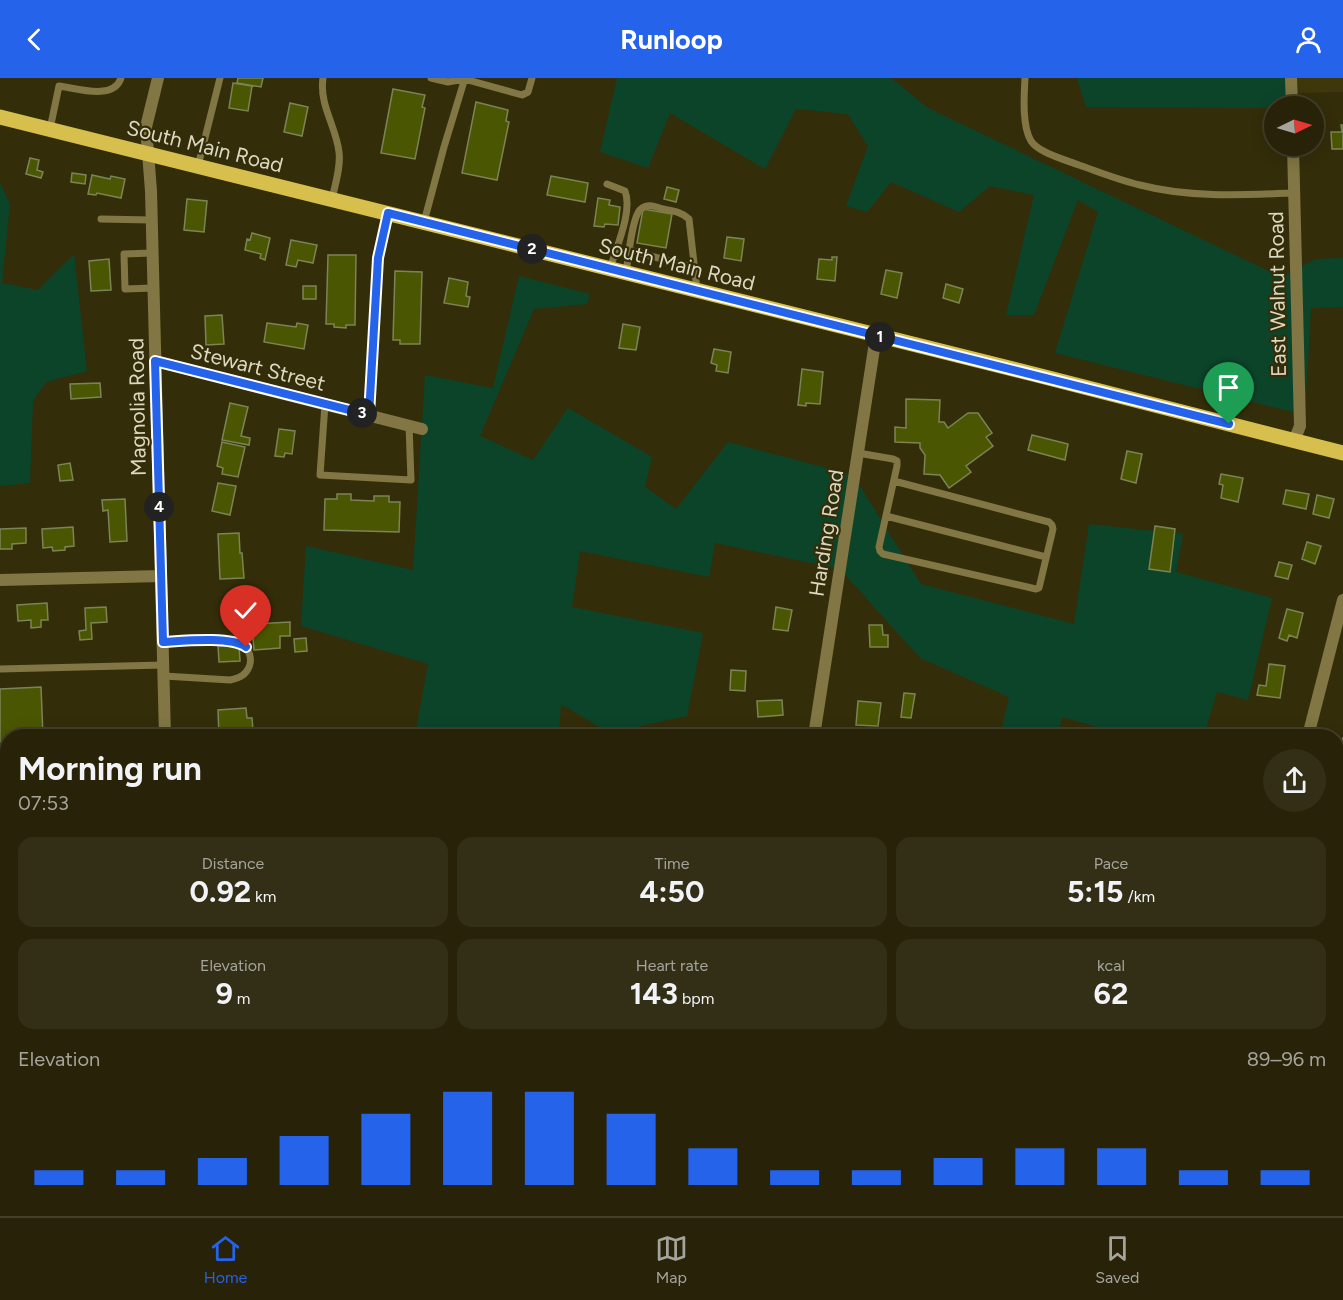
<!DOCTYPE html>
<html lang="en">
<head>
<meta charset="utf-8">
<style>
  :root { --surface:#272208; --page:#332f16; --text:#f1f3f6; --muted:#a4a49c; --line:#433f29; --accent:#2563eb }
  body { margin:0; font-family:Figtree,sans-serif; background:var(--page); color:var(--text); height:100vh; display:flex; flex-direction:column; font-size:22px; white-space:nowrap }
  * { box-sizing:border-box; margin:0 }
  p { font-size:20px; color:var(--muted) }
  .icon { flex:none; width:33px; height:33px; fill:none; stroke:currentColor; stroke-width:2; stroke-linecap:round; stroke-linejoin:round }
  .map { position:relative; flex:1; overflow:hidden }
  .panel { position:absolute; left:0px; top:651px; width:1344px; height:488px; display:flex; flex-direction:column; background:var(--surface); border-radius:24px 24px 0 0; box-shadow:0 3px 15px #0003,0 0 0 2px var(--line) }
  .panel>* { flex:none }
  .needle { width:39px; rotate:85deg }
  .buttons { position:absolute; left:1264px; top:18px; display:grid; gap:12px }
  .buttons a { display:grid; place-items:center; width:60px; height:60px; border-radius:50%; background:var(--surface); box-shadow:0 3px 15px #0003,0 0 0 2px var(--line); font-size:30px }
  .pin { position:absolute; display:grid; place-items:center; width:51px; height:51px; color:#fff; margin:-62px -26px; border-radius:50% 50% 50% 0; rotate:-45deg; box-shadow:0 0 6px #0007 }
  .pin .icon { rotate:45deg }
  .km { position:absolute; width:30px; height:30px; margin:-15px; border-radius:50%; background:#222; color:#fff; font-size:16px; line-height:30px; text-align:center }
  .round { display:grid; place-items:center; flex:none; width:63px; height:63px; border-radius:32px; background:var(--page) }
  .summary { display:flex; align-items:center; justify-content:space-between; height:102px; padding:0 18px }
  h1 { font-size:33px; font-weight:700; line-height:45px }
  .metrics { display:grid; grid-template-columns:repeat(3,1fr); gap:9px; height:102px; padding:6px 18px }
  .metrics div { display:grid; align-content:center; border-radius:15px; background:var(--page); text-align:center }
  .metrics b { font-size:30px; font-weight:700 }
  .metrics small { font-size:16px; font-weight:400 }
  .metrics p { font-size:16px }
  .chart { height:168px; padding:12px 18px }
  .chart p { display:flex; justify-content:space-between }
  .chart svg { width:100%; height:108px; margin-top:6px; stroke:var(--accent); stroke-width:6 }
  header { display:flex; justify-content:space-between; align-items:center; height:78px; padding:0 18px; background:var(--accent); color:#fff; font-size:27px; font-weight:700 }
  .dock { display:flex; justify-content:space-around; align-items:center; height:84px; border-top:2px solid var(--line); background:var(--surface); font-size:16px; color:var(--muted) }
  .dock a { display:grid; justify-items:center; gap:3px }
  .dock .selected { color:var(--accent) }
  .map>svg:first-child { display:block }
</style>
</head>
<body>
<header><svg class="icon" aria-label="back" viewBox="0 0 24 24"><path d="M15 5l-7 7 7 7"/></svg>Runloop<svg class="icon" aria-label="person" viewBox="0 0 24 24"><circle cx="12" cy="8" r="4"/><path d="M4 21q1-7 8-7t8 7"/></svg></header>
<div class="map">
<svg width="1343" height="1138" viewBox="0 0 1343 1138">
  <rect width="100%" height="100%" fill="#342d0a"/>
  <path fill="#3f370c" d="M1291,0H1343V14L1292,15Z"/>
  <path fill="#0c442a" d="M617,0H891L928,30L1281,199L1316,181L1343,180V229L1311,230L1305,337L1055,275L1098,134L1078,122L1034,237H1006L1034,117L990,108L959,134L891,104L867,134L846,128L868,68L848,36L796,31L765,91L670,35L648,90L600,74Z
    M1077,0H1291L1293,28H1275V30L1086,29Z
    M0,105L10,126L2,205L38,212L74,176L87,293L46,304L33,323L30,405L0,408Z
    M519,198L590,216L587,226L534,231L480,358L533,382L568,330L652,379L645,409L676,431L728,364L853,397L921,506L1074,546L1089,446L1183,456L1176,494L1272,520L1248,622L1217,614L1204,658H1103L1094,648L1062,639L1058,658H1000L1009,619L920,580L840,491L715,465L709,499L580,473L572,529L703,555L687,638L609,655L561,626L559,658H415L428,586L301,548L306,468L413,492L425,297L493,310Z
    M0,1026H7L8,1131H27V1138H0Z
    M523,1131H586L590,1138H523Z
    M920,1131H1002L1001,1138H935Z"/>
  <path fill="#4b5602" stroke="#7b8457" stroke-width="1.5" d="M238,0H263L261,9L237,5Z
    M233,5L252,8L248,33L229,30Z
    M393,11L425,17L422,29L425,30L415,81L381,75Z
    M476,24L508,32L506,43L509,44L497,102L462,95Z
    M290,25L308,29L302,58L284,54Z
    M1341,47H1343V71H1332L1331,54H1342Z
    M30,80L39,82L37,92L43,94L41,100L26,96Z
    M72,95L86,97L85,106L71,104Z
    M92,97L110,101L111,98L125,101L121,120L97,115L96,117L88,116Z
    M551,98L588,105L585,124L547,117Z
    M667,109L679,112L676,124L664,121Z
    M598,120L610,122L609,127L620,129L618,147L605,146L604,149L594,148Z
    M187,121L207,123L204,154L184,152Z
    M643,131L672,136L666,170L637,165Z
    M252,155L270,160L265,182L260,180L261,176L245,172L247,161L250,162Z
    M727,159L744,161L741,183L724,180Z
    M291,162L317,167L313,185L298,182L296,189L286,187Z
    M328,177H356L355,247H346V250L334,249V246H326Z
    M832,179H837L835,203L817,201L819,181L832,182Z
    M109,181L111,212L91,213L89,183Z
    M886,192L902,195L897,220L881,216Z
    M395,193L422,194L420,266H400V262H393Z
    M449,200L468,204L466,218L470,219L468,229L444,225Z
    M946,206L963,211L959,225L943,220Z
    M303,208H316V221H303Z
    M222,237L224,266L206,267L205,238Z
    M267,245L296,249L297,245L308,247L304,271L264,264Z
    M623,246L640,249L636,272L619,270Z
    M714,271L731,274L728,295L716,293L717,287L711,285Z
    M802,291L823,294L820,326L806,325V328L798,327Z
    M100,305L101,319L71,321L70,306Z
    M906,321L940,322L939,344H944L948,350L968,335H978L992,355L986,359L993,368L966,388L971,394L949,410L940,397L924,396L925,377L920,370V365L895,364V349L906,350Z
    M230,325L248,329L241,358L250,360L249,367L222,362Z
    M279,351L295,353L292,376L285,375L284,379L275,378Z
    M1032,357L1068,366L1065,382L1028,372Z
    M222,364L245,369L238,399L222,396L223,390L217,388Z
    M1127,373L1142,376L1136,405L1121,401Z
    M70,385L73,402L60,403L58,387Z
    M1221,396L1243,400L1238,424L1221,420L1223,407L1219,406Z
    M218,405L236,408L230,437L212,433Z
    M1286,412L1309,416L1306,431L1283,426Z
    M337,416H351V422L374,423V418H389V424H400L399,454L324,452L325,421H337Z
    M1317,417L1334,421L1329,440L1313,436Z
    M125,421L127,463L110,464L108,432L103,433L102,422Z
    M1155,448L1175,451L1170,494L1149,491Z
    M73,449L74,468L65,469V472L53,473L52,469L43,470L42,451Z
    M26,450V465L12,466V471H0V451Z
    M239,455L240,475H242L244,500L220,501L218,456Z
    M1307,464L1321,468L1315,486L1302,481Z
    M1279,484L1292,487L1288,501L1275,498Z
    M47,525L48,542H41V549L31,550V542L18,543L17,527Z
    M106,529L107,544L91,545L92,561L80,562L79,553L86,552L85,530Z
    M776,529L792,532L788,553L773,551Z
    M1287,531L1303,535L1297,560L1289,557L1287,563L1279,560Z
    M290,544V558H280V570L254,572L252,546Z
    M869,547H882L883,557H888V569H870Z
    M306,560L307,573L295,574L294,561Z
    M239,567L240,583L219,584L218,568Z
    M1269,586L1285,588L1280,620L1257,617L1259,607L1266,608Z
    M731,592L746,593L745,613L730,612Z
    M41,609L43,658H8V665H0V611Z
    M904,615L915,616L911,640L901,639Z
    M782,622L783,637L758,639L757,623Z
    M858,623L881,625L878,648L856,647Z
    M246,630L247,640H252L253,652L236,653L237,658H219L218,632Z
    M1343,659V684L1336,683L1338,664L1342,665Z
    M8,689V729H0V690Z
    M1336,731L1343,733V750L1336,748Z
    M1336,1007L1343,1008V1027L1336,1025Z
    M223,1131H246L247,1138H227L226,1135H223Z
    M336,1131H357V1138H337Z
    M824,1131H840V1134L845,1133V1138H824Z"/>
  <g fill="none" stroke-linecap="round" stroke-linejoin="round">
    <path stroke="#817644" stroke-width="7" d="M323,0C319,27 336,48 339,74C341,89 335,107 332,121
      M431,0L448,4L464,1L522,17L528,14L532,0
      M1025,0C1024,18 1022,48 1031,63C1039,75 1066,82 1079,87C1099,94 1119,102 1140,107C1190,120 1243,117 1294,115
      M50,51L59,8C76,10 114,23 121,0
      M198,88L220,0
      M607,106L625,113C633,133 616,170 610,191
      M101,141L151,142
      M424,144L444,69L465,0
      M629,172L695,190
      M152,175L124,176L125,211L153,210
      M626,195C628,183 632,137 641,131C648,125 656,129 663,131C673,133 682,134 689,141L697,212
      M325,326L320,397L411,402L409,347
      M369,337L378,180L388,135
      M858,375L893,381L897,383V388L879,469L880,473L883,476L1036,511L1039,510L1053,451L1052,447L1049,444L894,403
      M886,438L1046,479
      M163,563C186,563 212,560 235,564C251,567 256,586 243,597C239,600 235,601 230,602L164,598
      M0,591L163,587
      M0,744L8,743
      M0,787H8
      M0,861L6,848L8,834"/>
    <path stroke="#817644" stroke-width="12" d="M158,0L146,49L151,113L165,658
      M1291,0L1292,28
      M1293,68L1300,348L1294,363
      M155,283L422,351
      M0,502L161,498
      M814,658L876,258
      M1308,658L1343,522
      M1336,798L1343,800
      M1336,980L1343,981
      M177,1131V1138
      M393,1131V1138
      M774,1131V1138
      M1203,1138L1204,1131"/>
    <path stroke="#d6bf4d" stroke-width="15" d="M0,39L1037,297L1343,375"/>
  </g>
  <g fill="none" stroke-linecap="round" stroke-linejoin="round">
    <g stroke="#fff" stroke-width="12">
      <path id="route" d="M246,569C231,558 182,563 163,564L155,283L369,337L378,180L388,135L1229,346"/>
    </g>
    <use href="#route" stroke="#2563eb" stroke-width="8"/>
  </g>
  <g text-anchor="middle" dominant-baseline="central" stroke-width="4.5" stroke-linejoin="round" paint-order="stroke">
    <g font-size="21" fill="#ddd8c0" stroke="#342d0a">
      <text transform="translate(205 68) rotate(14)">South Main Road</text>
      <text transform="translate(677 186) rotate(14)">South Main Road</text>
      <text transform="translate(1277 216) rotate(-91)">East Walnut Road</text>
      <text transform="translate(258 289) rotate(14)">Stewart Street</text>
      <text transform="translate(137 329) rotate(-91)">Magnolia Road</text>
      <text transform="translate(826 455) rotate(-81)">Harding Road</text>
    </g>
  </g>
</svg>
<div class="buttons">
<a><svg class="needle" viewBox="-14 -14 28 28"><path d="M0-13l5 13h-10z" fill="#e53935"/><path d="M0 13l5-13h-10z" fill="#a4a49c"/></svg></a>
</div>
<div class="pin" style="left:1229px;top:346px;background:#1e9e55"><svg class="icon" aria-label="arrive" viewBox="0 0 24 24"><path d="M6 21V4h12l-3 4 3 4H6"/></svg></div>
<div class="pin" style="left:246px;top:569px;background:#d93025"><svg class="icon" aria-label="check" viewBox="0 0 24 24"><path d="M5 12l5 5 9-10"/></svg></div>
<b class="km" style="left:880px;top:259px">1</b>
<b class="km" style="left:532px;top:171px">2</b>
<b class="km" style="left:362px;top:335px">3</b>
<b class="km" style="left:159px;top:429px">4</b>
<section class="panel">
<div class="summary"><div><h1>Morning run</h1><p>07:53</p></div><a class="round"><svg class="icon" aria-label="share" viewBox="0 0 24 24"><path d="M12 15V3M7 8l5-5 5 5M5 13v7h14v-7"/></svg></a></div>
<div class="metrics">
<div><p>Distance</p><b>0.92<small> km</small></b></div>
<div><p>Time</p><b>4:50</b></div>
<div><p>Pace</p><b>5:15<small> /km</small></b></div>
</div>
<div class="metrics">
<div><p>Elevation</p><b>9<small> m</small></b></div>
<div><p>Heart rate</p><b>143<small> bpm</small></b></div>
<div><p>kcal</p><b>62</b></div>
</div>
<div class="chart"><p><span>Elevation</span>89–96 m</p>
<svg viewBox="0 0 160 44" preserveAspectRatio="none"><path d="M5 44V38M15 44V38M25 44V33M35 44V24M45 44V15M55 44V6M65 44V6M75 44V15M85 44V29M95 44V38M105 44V38M115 44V33M125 44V29M135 44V29M145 44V38M155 44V38"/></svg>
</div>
</section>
</div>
<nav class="dock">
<a class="selected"><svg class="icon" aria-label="home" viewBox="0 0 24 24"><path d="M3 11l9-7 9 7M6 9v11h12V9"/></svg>Home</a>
<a><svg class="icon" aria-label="map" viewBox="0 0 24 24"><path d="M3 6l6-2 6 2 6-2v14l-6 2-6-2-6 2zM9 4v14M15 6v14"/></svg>Map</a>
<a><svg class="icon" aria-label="saved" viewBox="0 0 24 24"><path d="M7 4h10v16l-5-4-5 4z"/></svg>Saved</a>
</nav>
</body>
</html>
